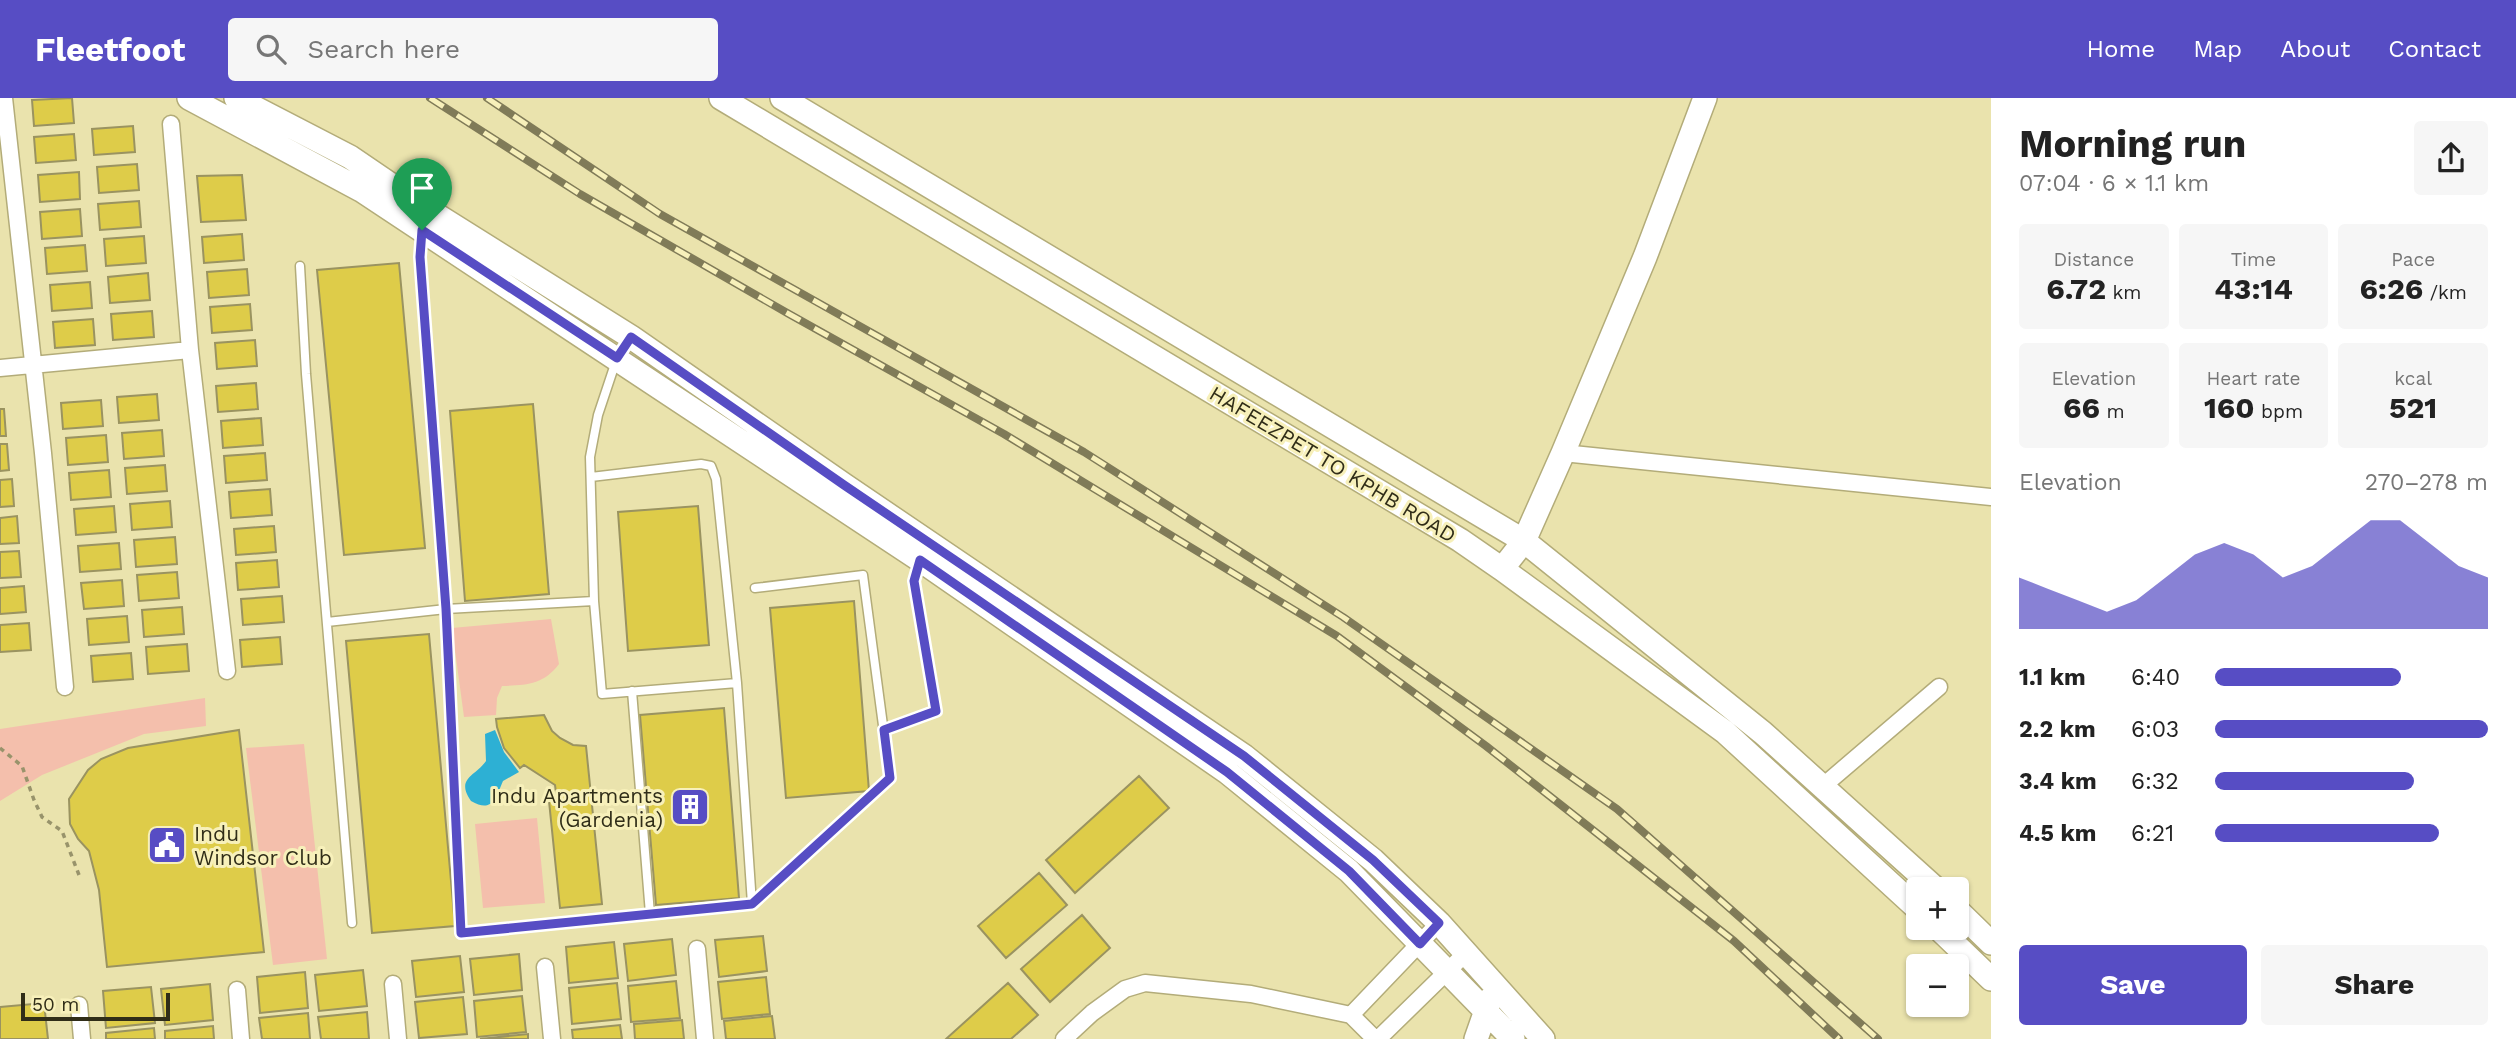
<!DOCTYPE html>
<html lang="en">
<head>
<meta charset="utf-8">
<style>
  :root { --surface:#fff; --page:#f6f6f6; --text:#222; --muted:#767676; --accent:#574dc4 }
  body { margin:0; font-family:"Work Sans",sans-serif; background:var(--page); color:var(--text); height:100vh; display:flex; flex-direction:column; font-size:26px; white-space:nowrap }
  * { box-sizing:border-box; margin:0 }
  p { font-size:23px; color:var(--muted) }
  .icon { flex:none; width:38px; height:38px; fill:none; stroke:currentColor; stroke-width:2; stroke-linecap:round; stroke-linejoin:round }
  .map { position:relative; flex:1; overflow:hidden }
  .details { display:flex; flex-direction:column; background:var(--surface); width:525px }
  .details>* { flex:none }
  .buttons { position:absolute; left:1906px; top:779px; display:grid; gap:14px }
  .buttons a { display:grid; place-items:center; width:63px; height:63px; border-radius:7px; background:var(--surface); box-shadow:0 2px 5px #0004; font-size:35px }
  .scale { position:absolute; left:21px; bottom:18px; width:149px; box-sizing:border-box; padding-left:7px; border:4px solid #302d18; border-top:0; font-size:19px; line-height:24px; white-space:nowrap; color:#302d18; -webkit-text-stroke:5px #f7f0ba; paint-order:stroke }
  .pin { position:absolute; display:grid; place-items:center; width:60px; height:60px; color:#fff; margin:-72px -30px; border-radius:50% 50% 50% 0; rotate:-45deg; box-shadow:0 0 7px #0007 }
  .pin .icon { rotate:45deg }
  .round { display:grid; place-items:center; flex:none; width:74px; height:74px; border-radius:7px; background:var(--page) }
  .summary { display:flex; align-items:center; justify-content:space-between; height:119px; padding:0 28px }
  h1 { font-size:38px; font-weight:700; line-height:52px }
  .stats { display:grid; grid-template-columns:repeat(3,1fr); gap:10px; height:119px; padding:7px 28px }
  .stats div { display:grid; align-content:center; border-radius:7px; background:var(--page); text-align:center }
  .stats b { font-size:30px; font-weight:700 }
  .stats small { font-size:19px; font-weight:400 }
  .stats p { font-size:19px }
  .chart { height:196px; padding:14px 28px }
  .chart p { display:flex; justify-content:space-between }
  .chart svg { width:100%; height:126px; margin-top:7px; fill:var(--accent); opacity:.7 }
  .button { display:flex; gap:14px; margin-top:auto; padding:14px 28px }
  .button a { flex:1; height:80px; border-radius:7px; background:var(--accent); color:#fff; font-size:28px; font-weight:700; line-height:80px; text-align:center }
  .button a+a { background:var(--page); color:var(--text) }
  ul { padding:0 28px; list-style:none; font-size:23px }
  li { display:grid; grid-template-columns:112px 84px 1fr; align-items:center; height:52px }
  li i { height:18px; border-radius:9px; background:var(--accent) }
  header { display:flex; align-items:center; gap:42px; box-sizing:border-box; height:98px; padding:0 35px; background:var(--accent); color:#fff }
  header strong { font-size:33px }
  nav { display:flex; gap:38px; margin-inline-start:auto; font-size:24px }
  .search { width:490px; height:63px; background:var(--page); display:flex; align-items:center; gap:18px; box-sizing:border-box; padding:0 24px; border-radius:7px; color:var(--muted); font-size:26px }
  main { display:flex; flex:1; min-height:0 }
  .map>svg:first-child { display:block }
</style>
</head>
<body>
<header>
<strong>Fleetfoot</strong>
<div class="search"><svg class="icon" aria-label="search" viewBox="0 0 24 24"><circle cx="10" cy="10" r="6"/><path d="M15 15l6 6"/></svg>Search here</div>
<nav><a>Home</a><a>Map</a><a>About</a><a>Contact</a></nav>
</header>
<main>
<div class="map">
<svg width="1991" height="941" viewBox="0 0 1991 941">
  <rect width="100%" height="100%" fill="#eae3ad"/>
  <path fill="#f4bfac" d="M551,521L559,566C543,587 527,587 502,588L497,600L496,617L464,619L452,530Z
    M205,600L206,628L144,636L42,677L0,703V631Z
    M304,646L327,861L273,867L246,650Z
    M537,720L545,805L483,810L475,726Z"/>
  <path fill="#2db0d4" d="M495,632L504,654L519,674L503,683C496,699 493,716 471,703C455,680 476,678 486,663L485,636Z"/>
  <path fill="#decc49" stroke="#9a9360" stroke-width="2" d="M72,0L74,25L34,28L32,2Z
    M133,28L135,54L94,57L92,31Z
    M74,36L76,62L36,65L34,39Z
    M137,66L139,92L99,95L97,69Z
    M79,74L80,101L40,104L38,77Z
    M242,77L246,122L201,124L197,78Z
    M139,103L141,129L100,132L98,106Z
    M80,111L82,138L42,141L40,114Z
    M242,136L244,162L204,165L202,139Z
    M144,138L146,165L106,168L104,141Z
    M85,147L87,173L47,176L45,150Z
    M399,165L425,450L344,457L317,172Z
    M247,171L249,197L209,200L207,174Z
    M148,175L150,202L110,205L108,179Z
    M90,184L92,210L52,213L50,187Z
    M250,206L252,232L212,235L210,209Z
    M152,213L154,239L113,242L111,216Z
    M93,221L95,247L55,250L53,224Z
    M255,242L257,268L217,271L215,245Z
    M256,285L258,311L218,314L216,288Z
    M157,296L159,322L119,325L117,299Z
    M101,302L103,328L63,331L61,305Z
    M533,306L549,496L465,503L450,313Z
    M0,311H4L6,338H0Z
    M261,320L263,347L223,350L221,323Z
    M162,332L164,358L124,361L122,335Z
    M106,337L108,364L68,367L66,340Z
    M0,346H7L9,372L0,373Z
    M265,355L267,382L226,385L224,358Z
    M165,367L167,393L127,396L125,370Z
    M109,372L111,399L71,402L69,375Z
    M12,381L14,408L0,409V382Z
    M270,391L272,417L231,420L229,394Z
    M170,403L172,429L132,432L130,406Z
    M114,408L116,434L76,437L74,411Z
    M698,408L709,547L628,553L618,414Z
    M17,418L19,445L0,446V420Z
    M274,428L276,454L236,457L234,431Z
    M175,439L177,466L136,469L134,442Z
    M119,445L121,471L80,474L78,448Z
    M19,453L21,479L0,480V454Z
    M277,462L279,489L238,492L236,465Z
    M177,474L179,500L139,503L137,477Z
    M122,482L124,508L84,511L81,485Z
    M24,488L26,514L0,516V490Z
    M282,498L284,524L243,527L241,501Z
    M854,503L869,693L786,700L770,510Z
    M182,509L184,536L144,539L142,512Z
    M127,518L129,544L89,547L87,521Z
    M29,525L31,552L0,554V527Z
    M429,536L455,828L372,835L346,543Z
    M280,539L282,566L242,569L240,542Z
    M187,546L189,573L148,576L146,549Z
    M131,555L133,581L93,584L91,558Z
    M724,610L739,800L656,807L640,617Z
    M544,617L552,633L560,640L573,647L586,648L602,806L560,810L549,703L557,702L555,687L524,667L520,670L504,650L497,629L496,621Z
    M239,632L264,854L107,869L99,792L89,753L78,741L70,726L69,701L88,672L101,661L128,650Z
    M1139,678L1169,710L1075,795L1046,762Z
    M1039,775L1067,807L1006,860L978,828Z
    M1082,817L1110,850L1050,904L1021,871Z
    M763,838L767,873L719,879L715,842Z
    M672,841L676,877L628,883L624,846Z
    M614,844L618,880L569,885L566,849Z
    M519,856L522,892L474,897L470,861Z
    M460,858L464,894L416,899L412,863Z
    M363,872L367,908L319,913L315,877Z
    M305,874L308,910L260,915L257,879Z
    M766,879L770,916L722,921L718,884Z
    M676,883L680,920L631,924L628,888Z
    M617,885L621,921L572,926L569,890Z
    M1008,885L1038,917L1011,941H946Z
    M210,886L213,922L165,927L161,891Z
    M151,889L155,925L106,930L103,893Z
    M522,898L526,934L477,939L474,903Z
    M463,899L467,936L419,940L415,904Z
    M44,905L48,941H0V909Z
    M367,914L369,941H321L318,919Z
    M308,915L310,941H262L259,920Z
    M772,918L775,941H726L724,923Z
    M682,922L684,941H635L634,926Z
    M620,927L622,941H573L572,932Z
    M213,928L214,941H165V933Z
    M154,930L155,941H106V935Z
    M528,936V941H480Z"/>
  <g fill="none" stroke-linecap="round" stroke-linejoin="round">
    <g stroke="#b3ac79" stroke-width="11">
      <path id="lane" d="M422,135L420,159L446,511L461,835L752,806L890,680L863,477L755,490
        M300,168L306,276L352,825
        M629,242L617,260L598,317L590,359L594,503L602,596L737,585
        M591,379L701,366L711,368L716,381L737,585L752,806
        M327,524L446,511L594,503
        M632,593L650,816
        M884,632L936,613L914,483L919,463"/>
    </g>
    <g stroke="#b3ac79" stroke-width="19">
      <path id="street" d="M4,0L43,355L65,589
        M171,26L190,252L227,573
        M0,270L190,252
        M1563,355L1991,399
        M1822,689L1939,589
        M697,851L705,941
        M545,869L552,941
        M393,886L398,941
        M237,892L241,941
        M79,907L82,941
        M1351,917L1439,825
        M1064,941L1092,915L1125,891L1145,885L1251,896L1351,917L1375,941
        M1378,941L1466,855"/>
    </g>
    <g stroke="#b3ac79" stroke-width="26">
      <path id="secondary" d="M189,0L361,92L920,462L1227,674L1349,773L1513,941
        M236,0L350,59L419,106L631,239L844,387L1244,658L1373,762L1439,825L1543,941
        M721,0L1460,442L1502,471L1725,634L1918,811
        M782,0L1524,443L1763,635L1936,791
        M1502,471L1524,443L1563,355L1645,159L1705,0
        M1956,811L1991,845
        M1938,830L1991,881
        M1476,941L1490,901"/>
    </g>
    <path stroke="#98936b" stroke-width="3.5" stroke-dasharray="5 5" stroke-linecap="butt" d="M0,650L22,668L34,702L42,719L62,733L79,777"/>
    <use href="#lane" stroke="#fff" stroke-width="8"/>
    <use href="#street" stroke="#fff" stroke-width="16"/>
    <use href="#secondary" stroke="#fff" stroke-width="23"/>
    <g stroke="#807b58" stroke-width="8">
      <path id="rail" d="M430,0L580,96L789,216L1004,336L1337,538L1486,648L1734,843L1839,941
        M487,0L660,116L1084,354L1343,519L1617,711L1878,941"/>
    </g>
    <use href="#rail" stroke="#f7f0ba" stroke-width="5" stroke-dasharray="16" stroke-linecap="butt"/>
  </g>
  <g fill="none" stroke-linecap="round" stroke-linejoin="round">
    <g stroke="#fff" stroke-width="14">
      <path id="route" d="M422,132L617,260L631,239L844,387L1244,658L1373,762L1439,825L1420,846L1349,773L1227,674L920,462L914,483L936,613L884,632L890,680L752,806L461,835L446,511L420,159Z"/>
    </g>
    <use href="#route" stroke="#574dc4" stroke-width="9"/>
  </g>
  <defs>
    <g id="building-square" transform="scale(2.0125)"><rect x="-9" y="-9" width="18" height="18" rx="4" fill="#574dc4" stroke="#f7f0ba"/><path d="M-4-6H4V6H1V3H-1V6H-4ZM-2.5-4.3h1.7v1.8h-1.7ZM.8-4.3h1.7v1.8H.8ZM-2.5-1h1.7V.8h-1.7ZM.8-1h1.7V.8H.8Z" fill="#fff"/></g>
    <g id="civic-square" transform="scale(2.0125)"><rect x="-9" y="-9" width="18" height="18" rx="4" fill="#574dc4" stroke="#f7f0ba"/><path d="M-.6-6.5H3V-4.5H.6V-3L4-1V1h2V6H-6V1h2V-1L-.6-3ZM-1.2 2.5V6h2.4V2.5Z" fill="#fff"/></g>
  </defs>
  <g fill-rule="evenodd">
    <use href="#building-square" x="690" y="709"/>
    <use href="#civic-square" x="167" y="747"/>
  </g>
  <g text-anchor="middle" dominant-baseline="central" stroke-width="6" stroke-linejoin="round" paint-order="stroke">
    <g font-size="21" fill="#302d18" stroke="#f7f0ba">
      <text transform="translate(1333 366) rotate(31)">HAFEEZPET TO KPHB ROAD</text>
    </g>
    <g font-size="21" fill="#302d18" stroke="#f7f0ba" text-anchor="end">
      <text x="663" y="697">Indu Apartments<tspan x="663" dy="24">(Gardenia)</tspan></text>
      <text x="194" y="735" text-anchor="start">Indu<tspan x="194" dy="24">Windsor Club</tspan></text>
    </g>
  </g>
</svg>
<div class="buttons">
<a>+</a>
<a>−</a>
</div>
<div class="scale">50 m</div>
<div class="pin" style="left:422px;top:132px;background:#1e9e55"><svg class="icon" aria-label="arrive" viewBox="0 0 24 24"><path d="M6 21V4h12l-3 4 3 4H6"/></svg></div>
</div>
<section class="details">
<div class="summary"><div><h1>Morning run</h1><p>07:04 · 6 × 1.1 km</p></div><a class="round"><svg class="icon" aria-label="share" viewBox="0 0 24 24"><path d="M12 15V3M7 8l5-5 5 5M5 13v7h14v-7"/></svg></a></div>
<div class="stats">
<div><p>Distance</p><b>6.72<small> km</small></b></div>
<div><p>Time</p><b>43:14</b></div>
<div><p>Pace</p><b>6:26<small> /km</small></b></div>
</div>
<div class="stats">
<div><p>Elevation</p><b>66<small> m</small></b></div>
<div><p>Heart rate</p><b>160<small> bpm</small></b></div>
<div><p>kcal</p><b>521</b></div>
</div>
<div class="chart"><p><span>Elevation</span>270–278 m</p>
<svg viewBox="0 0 160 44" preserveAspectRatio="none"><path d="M0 44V26L10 30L20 34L30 38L40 34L50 26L60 18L70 14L80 18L90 26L100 22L110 14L120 6L130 6L140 14L150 22L160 26V44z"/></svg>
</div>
<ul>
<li><b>1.1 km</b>6:40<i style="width:68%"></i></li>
<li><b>2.2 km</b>6:03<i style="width:100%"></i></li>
<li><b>3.4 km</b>6:32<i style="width:73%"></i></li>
<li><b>4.5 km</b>6:21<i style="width:82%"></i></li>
</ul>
<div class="button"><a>Save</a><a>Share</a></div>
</section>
</main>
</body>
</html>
